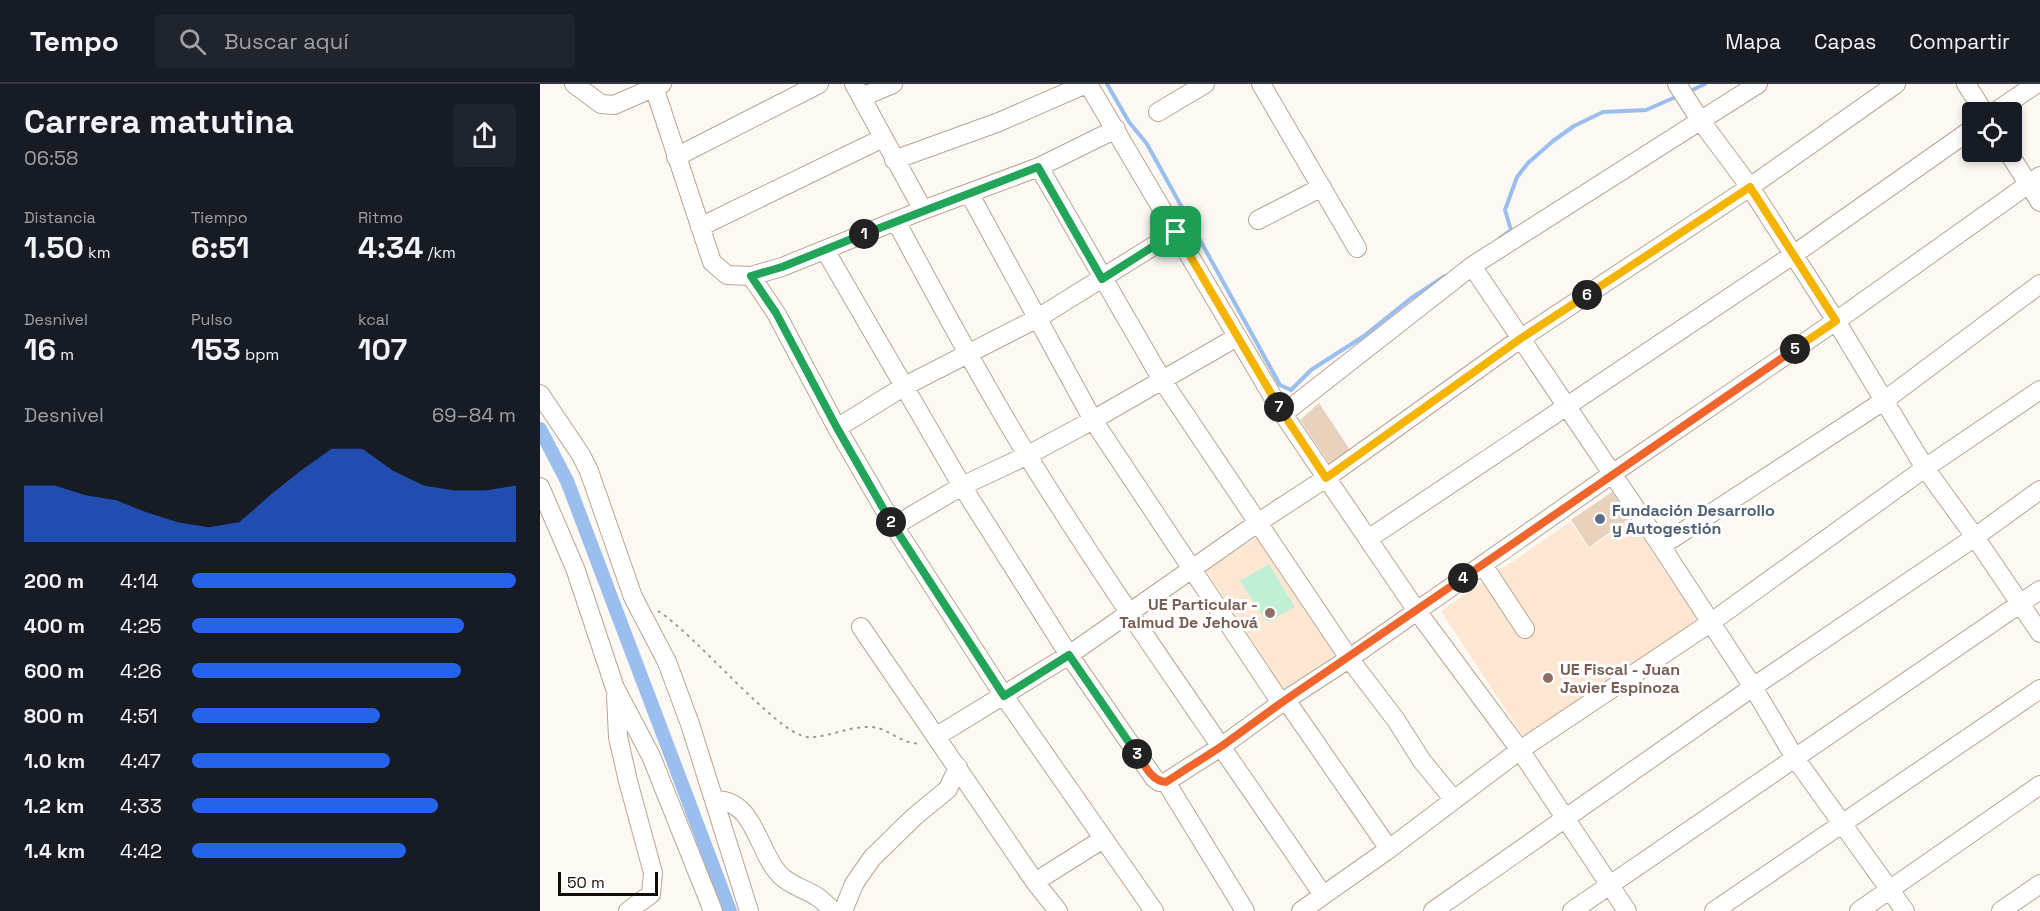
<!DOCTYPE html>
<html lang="es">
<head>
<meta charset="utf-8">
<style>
  :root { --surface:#171b24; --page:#20242c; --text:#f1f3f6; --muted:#9ea1a6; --line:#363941; --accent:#2563eb }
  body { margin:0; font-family:"Space Grotesk",sans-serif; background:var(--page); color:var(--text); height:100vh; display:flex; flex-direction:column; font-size:22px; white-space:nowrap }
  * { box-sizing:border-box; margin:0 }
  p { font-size:20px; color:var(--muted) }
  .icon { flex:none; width:33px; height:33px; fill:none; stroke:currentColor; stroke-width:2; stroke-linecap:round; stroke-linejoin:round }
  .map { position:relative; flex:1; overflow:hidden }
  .panel { display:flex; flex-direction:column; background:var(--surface); width:540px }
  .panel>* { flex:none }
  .tools { position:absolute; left:1422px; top:18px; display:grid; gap:12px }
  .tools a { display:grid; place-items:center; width:60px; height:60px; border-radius:6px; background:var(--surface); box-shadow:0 3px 9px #0003; font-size:30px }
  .scale { position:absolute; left:18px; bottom:15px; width:100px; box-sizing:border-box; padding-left:6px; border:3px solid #130b05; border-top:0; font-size:16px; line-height:21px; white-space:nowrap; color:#130b05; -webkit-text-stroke:4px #fff; paint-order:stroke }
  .pin { position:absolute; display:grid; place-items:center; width:51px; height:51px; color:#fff; margin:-26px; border-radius:12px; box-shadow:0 3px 9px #0006 }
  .km { position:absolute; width:30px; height:30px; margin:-15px; border-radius:50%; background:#222; color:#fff; font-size:16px; line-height:30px; text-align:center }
  .round { display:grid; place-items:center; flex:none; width:63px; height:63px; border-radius:6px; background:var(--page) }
  .head { display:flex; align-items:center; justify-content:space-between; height:102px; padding:0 24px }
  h1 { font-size:33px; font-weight:800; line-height:45px }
  .metrics { display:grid; grid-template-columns:repeat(3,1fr); gap:9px; height:102px; padding:6px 24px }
  .metrics div { display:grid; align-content:center }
  .metrics b { font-size:30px; font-weight:800 }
  .metrics small { font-size:16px; font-weight:400 }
  .metrics p { font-size:16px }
  .chart { height:168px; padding:12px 24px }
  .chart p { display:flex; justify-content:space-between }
  .chart svg { width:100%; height:108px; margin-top:6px; fill:var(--accent); opacity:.7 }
  ul { padding:0 24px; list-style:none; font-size:20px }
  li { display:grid; grid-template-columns:96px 72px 1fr; align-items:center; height:45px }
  li i { height:15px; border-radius:8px; background:var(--accent) }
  header { display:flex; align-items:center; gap:36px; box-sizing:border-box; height:84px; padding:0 30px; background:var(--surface); border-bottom:2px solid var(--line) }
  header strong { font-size:28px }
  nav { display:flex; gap:33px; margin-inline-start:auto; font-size:21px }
  .search { width:420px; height:54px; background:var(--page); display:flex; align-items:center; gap:15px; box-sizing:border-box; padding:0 21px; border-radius:6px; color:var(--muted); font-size:22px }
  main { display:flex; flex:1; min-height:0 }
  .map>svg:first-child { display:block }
</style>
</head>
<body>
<header>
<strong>Tempo</strong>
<div class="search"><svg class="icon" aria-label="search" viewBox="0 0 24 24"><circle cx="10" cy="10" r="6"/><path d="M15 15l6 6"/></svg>Buscar aquí</div>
<nav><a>Mapa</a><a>Capas</a><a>Compartir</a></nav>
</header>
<main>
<section class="panel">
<div class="head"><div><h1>Carrera matutina</h1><p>06:58</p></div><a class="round"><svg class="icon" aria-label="share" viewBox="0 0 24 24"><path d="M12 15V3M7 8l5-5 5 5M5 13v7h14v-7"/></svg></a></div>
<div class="metrics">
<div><p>Distancia</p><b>1.50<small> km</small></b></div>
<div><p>Tiempo</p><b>6:51</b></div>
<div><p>Ritmo</p><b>4:34<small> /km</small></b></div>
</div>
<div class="metrics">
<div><p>Desnivel</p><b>16<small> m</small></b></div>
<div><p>Pulso</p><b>153<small> bpm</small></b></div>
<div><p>kcal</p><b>107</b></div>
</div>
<div class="chart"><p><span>Desnivel</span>69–84 m</p>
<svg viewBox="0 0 160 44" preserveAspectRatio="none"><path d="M0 44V21L10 21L20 25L30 27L40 32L50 36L60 38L70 36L80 25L90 15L100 6L110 6L120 15L130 21L140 23L150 23L160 21V44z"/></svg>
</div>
<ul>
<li><b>200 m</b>4:14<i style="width:100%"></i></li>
<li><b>400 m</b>4:25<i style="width:84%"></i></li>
<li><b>600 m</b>4:26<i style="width:83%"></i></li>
<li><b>800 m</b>4:51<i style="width:58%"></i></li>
<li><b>1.0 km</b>4:47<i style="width:61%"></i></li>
<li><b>1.2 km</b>4:33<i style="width:76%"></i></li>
<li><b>1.4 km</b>4:42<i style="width:66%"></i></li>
</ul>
</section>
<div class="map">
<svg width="1500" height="827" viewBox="0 0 1500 827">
  <rect width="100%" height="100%" fill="#fcf8f3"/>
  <path fill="#fee7d2" d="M1091,436L1158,536L983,652L901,527L1030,438L1049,464Z
    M717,454L795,571L744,605L666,486Z"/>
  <path fill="#bfefd5" d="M729,480L755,523L727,538L700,497Z"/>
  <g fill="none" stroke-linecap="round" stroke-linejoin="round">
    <path stroke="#9abeed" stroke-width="4" d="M567,0L589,38L607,60L740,301L751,306L771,286L824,252L870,215L905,192
      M1148,8L1165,0
      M960,154L971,146L965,126L977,93L988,79L1013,57L1034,42L1063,28L1106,26L1138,12"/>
    <path stroke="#9abeed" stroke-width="14" d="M0,345L27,397L190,827"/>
  </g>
  <path fill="#e8d2bc" d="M779,319L810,366L789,379L760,336Z
    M1072,408L1090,434L1049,463L1031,436Z"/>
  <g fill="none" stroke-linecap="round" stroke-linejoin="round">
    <g stroke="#baa591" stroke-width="20">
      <path id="minor" d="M34,0L61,20L74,21L122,0
        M113,0L172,178L187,191L211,192L242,183L383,126L499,83L576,45
        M314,0L383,126
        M548,0L743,330L877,527L980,666L1087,827
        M721,0L817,164
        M1137,0L1160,36L1210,103L1296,237L1385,384L1435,453L1500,549
        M1426,0L1444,28
        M322,13L353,0
        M618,28L665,0
        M1455,28L1496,0
        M1468,68L1500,118
        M136,73L279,0
        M354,76L459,38L546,0
        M499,83L622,296L811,577L856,636L882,677L914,716
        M429,109L553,336L741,619
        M718,136L782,103
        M356,137C398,216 440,294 487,371C580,521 684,665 783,811
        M160,143L343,54
        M285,166L422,402L529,571L614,694L619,698H626L682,662L741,619L810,574L1072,390L1296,237L1500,92
        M932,182L1121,462L1213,603L1255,674L1365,827
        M211,192L236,229L297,344L354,442L464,612L614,827
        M0,310L41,371L49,387L93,513L127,578L150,640L209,827
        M743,330L932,182L1218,0
        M297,344L363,303L498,234L636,148
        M0,403L35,484L75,604L111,672L173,827
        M354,442L422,402L488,371L553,336L697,253
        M828,455L1253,171L1432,45
        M1121,462L1345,316L1500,200
        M943,481L985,545
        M321,543L495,798L518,827
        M76,612L78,653L88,697L113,789L111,810L88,827
        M746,616L849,765
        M397,652L529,571L719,438L786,394L980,255L1210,103L1356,0
        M626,698L705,827
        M174,716C215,715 217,767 240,791C252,803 267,805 279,814C284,818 289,823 293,827
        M495,798L563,755
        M303,827L314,800L332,774L374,733L408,705L418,683
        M761,827L849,765L980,666L1170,539L1385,384L1500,306
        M893,827L1213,603L1435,453L1500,406
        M1032,827L1500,506
        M1174,827L1500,605
        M1319,827L1500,701
        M1461,827L1500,800"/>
    </g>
    <path stroke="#9f9a94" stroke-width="2" stroke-dasharray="3 4.5" stroke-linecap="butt" d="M118,527C154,549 237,650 267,653C288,654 309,642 330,643C349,643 362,662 381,659"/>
    <use href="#minor" stroke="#fff" stroke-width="18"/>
  </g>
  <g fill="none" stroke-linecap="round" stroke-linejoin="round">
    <g stroke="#fff" stroke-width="12">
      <path id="split-1" d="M324,150L498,83L562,195L636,148"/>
    </g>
    <g stroke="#fff" stroke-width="12">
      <path id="split-2" d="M324,150L242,183L211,192L236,229L297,344L351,438"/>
    </g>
    <g stroke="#fff" stroke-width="12">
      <path id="split-3" d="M351,438L464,612L529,571L597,670"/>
    </g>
    <g stroke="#fff" stroke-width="12">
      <path id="split-4" d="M597,670C605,681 611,697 626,698L682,662L741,619L923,494"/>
    </g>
    <g stroke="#fff" stroke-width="12">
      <path id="split-5" d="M923,494L1255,265"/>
    </g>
    <g stroke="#fff" stroke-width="12">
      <path id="split-6" d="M1047,211L1210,103L1296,237L1255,265"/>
    </g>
    <g stroke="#fff" stroke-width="12">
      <path id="split-7" d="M739,323L786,394L980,255L1047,211"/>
    </g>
    <g stroke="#fff" stroke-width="12">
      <path id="split-8" d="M636,148L739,323"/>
    </g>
    <use href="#split-1" stroke="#22a559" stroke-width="8"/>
    <use href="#split-2" stroke="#22a559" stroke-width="8"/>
    <use href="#split-3" stroke="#22a559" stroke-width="8"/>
    <use href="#split-4" stroke="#f0652b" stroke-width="8"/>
    <use href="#split-5" stroke="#f0652b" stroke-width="8"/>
    <use href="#split-6" stroke="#f5b400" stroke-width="8"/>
    <use href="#split-7" stroke="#f5b400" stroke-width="8"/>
    <use href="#split-8" stroke="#f5b400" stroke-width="8"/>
  </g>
  <circle fill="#5c6f8a" stroke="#fff" stroke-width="2" cx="1060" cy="435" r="6"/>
  <g fill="#8d6e63" stroke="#fff" stroke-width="2">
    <circle cx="730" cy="529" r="6"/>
    <circle cx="1008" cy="594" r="6"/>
  </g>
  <g text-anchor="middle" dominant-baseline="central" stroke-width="6" stroke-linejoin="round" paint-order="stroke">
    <g font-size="16" font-weight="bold" fill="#4e5e75" stroke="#fff" text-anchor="start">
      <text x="1072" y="426">Fundación Desarrollo<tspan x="1072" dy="18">y Autogestión</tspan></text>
    </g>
    <g font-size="16" font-weight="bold" fill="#785e54" stroke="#fff" text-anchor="end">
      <text x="718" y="520">UE Particular -<tspan x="718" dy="18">Talmud De Jehová</tspan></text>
      <text x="1020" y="585" text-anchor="start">UE Fiscal - Juan<tspan x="1020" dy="18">Javier Espinoza</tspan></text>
    </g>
  </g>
</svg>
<div class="tools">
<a><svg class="icon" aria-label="locate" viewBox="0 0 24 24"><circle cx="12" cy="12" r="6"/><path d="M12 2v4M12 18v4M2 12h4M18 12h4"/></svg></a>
</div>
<div class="scale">50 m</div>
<div class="pin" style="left:636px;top:148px;background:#1e9e55"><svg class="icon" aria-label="arrive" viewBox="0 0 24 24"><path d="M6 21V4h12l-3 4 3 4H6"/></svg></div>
<b class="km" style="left:324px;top:150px">1</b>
<b class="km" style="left:351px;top:438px">2</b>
<b class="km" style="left:597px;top:670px">3</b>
<b class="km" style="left:923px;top:494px">4</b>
<b class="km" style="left:1255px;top:265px">5</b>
<b class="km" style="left:1047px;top:211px">6</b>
<b class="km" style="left:739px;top:323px">7</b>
</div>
</main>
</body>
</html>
